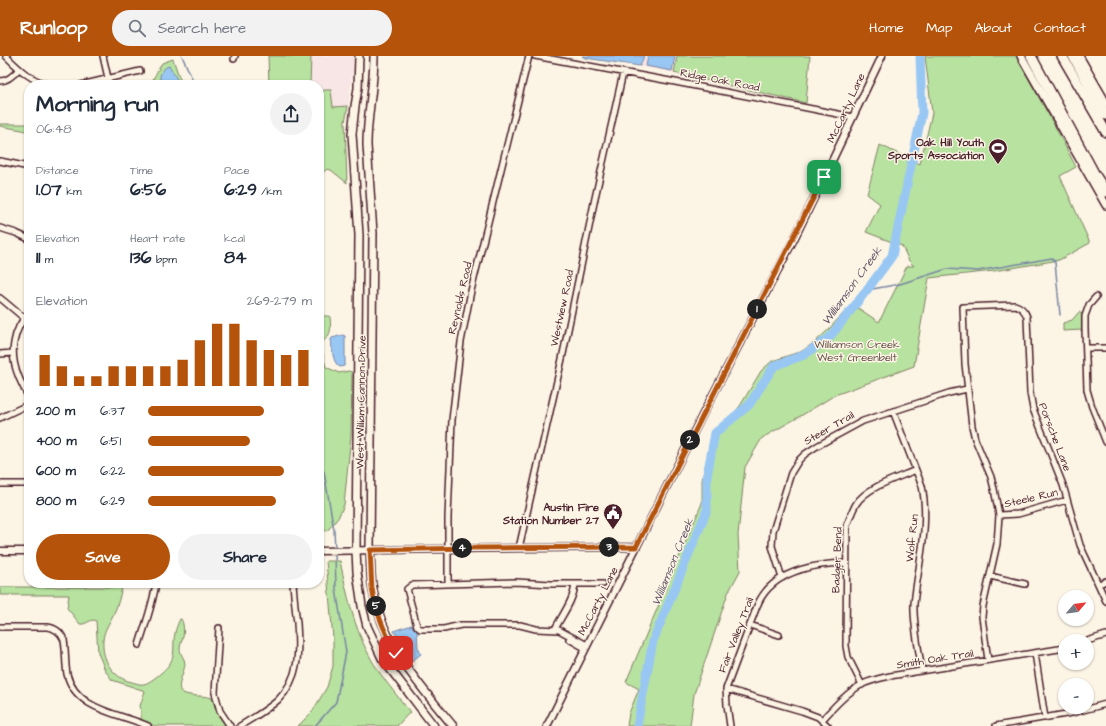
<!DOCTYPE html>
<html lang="en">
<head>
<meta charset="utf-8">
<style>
  :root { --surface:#fff; --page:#f2f2f3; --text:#1f2937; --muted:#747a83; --accent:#b45309 }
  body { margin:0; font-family:"Architects Daughter",sans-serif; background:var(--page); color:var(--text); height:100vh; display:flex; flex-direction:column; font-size:15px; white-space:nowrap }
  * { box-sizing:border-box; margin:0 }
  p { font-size:13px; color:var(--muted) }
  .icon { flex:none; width:22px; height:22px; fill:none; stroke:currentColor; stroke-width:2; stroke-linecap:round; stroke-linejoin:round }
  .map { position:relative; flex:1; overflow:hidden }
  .sheet { position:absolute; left:24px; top:24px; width:300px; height:508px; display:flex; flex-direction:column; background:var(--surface); border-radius:16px; box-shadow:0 1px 3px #0004 }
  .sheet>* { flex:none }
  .needle { width:26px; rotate:61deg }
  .tools { position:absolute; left:1058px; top:534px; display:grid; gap:8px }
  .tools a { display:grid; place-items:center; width:36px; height:36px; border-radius:50%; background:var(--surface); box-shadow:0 1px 3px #0004; font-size:20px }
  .pin { position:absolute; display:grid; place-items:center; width:34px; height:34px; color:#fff; margin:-17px; border-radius:8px; box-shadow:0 2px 6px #0006 }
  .km { position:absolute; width:20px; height:20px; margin:-10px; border-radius:50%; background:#222; color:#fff; font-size:11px; line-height:20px; text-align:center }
  .round { display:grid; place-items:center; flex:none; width:42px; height:42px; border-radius:21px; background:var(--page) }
  .head { display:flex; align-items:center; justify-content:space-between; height:68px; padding:0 12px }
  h1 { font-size:22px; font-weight:800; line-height:30px }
  .figures { display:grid; grid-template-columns:repeat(3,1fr); gap:6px; height:68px; padding:4px 12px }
  .figures div { display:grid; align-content:center }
  .figures b { font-size:17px; font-weight:800 }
  .figures small { font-size:11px; font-weight:400 }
  .figures p { font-size:11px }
  .chart { height:112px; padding:8px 12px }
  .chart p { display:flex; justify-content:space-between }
  .chart svg { width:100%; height:72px; margin-top:4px; stroke:var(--accent); stroke-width:6 }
  .cta { display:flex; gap:8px; margin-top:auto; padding:8px 12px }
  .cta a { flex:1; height:46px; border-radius:24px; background:var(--accent); color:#fff; font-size:16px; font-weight:800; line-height:46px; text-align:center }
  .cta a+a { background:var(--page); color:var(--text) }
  ul { padding:0 12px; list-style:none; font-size:13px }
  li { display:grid; grid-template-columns:64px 48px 1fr; align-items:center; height:30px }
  li i { height:10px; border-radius:5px; background:var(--accent) }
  header { display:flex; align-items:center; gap:24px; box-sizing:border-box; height:56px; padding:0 20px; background:var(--accent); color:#fff }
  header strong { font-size:19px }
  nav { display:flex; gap:22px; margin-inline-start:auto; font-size:14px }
  .search { width:280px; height:36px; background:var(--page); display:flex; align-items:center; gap:10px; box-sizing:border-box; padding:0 14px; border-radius:22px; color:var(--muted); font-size:15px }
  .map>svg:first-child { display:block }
</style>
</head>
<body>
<header>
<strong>Runloop</strong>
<div class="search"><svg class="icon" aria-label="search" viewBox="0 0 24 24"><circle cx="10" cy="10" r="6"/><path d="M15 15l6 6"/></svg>Search here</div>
<nav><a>Home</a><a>Map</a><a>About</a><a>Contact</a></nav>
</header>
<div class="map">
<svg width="1106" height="670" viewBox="0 0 1106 670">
  <rect width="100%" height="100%" fill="#fcf5e5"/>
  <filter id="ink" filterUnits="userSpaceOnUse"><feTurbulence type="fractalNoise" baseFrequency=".025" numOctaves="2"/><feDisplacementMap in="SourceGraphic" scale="8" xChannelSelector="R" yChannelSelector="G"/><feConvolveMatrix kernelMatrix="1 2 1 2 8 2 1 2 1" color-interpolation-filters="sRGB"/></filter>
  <g filter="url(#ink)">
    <path fill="#f8e5e5" d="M299,0H353V12L348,50L319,53V29H305Z
      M584,0H677L674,17Z"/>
    <path fill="#b7e29f" stroke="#808065" d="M268,0H311L310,29H269Z
      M677,0H810L806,47L674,17Z
      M925,0H1016L1057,74L1076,111L1060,120L1090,187L1059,204L994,215L929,222L914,310L835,339L804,358L762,382L745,411L738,479L740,515L728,537L694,638L690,670H627L629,657L639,633L626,626L702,447V424L707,401L716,378L740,350L761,315L772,305L802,295L815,286L827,275L852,248L879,266L907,210H914L909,205L902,190L866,176L880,148L867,138L880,89L920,108L932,57Z
      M173,3L182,29H160L153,23L162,7Z
      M325,34H331L333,51L348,50L345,66L347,127L331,114L327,113L319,120V36Z
      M0,68H29V76L22,74L0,70Z
      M319,255C321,261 325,260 330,260C331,274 332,280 320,287L326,311L339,317L348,315L352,316L351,379L344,449L338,462L327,475L323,474L319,469Z
      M1079,256L1082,258V274L1063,275V267L1072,264Z
      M326,505H340C347,538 354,572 370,601C381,621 396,638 410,656L397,670H298L312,656L327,631L333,610V582Z
      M0,531H122C120,540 118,549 114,557C108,571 102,575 103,591C104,608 116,623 132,626C136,627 140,629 144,628C150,627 164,615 168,610C177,599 172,589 175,577C176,572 178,567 180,563H181C184,567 184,576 183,581C182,585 180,589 180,593C180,599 185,602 185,608C185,615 174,633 183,637C192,641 203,639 212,642L218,659L226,670H154L141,663V655L140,650L145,635L112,624L105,614L98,597L96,565L94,564C89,564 86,569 80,568L67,552L69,539H0Z"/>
    <path fill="#99c7f4" stroke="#7984a4" d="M582,0H644L640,10L585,2Z
      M648,0H675L672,15L646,10Z
      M169,10L170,11L180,29H165L160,23C159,18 164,11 169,10Z
      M343,279L345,280V307L344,310L340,311C332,307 332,291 331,283L332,282Z
      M412,569L413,572L417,574L418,592L421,598L412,605L394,575L396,574Z"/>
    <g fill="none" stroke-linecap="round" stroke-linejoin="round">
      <path stroke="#7984a4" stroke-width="1.5" d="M182,0L195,29
        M867,234L900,228L947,213L978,215L1052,202L1055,206L1060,259
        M319,408L324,416L334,474L335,494
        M315,670L336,646L346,596L336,533L335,497"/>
      <path stroke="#99c7f4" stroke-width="9" d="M637,670L653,585L707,454V420L715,377L749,349L774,310L804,299L829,282L867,234L892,200L922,57L920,0"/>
      <g stroke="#4a1f2b" stroke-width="8">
        <path id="minor" d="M6,0C20,14 30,24 50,29
          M103,0L108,22
          M535,0L670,25L853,61
          M234,3L235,0
          M0,25C8,25 14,19 19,13
          M81,29L140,15
          M0,105L29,111
          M0,172L16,177L29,183
          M1096,241L1089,249L1085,260V272L1087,334L1092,351L1106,386
          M0,242L5,246L24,262
          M29,256C13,274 9,297 18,319C21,327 25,334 29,342
          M1086,292H1106
          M0,298L13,297
          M893,355L922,430C930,469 918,509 914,548C913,567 919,595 922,615
          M0,362L29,348
          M0,428H29
          M999,459L1018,458L1067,444
          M519,492L562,303L595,142L623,17
          M990,520L1025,528
          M782,522L772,490L773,475L791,417L799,404L805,398L817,390L863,365L949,337L967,333
          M448,528V461L452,364L461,286L471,235L529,0
          M1099,528L1106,525
          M750,569L779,579
          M0,571H47C56,572 61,576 64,584C66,595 65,607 67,618C76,655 120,657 148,670
          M219,572L215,637L220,655L230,670
          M555,573C562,559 574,544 575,528
          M569,583L585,592
          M1087,585L1106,579
          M139,589C145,569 153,548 156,527
          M587,589L559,574L536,573L520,569H461L444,573H420L417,570L407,533L412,529L516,526L551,528H603
          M1035,597L1045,662
          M988,604L982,561L983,550L997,488L999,459L994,433L991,421L975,383L972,370L965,308L963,251L1015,249C1022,251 1025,255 1027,261L1030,337L1033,353L1063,429L1080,489L1106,545
          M862,629L848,601L846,590L847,469C850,462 852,455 856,448C867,431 897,422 916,414
          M726,633L802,655L818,661L828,670
          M822,664C834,651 847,636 863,628C871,624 881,622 890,620L1065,592
          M240,670C253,662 267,654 278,644C300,622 299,595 297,567C295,553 294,540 293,527
          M730,670L727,649L726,633L757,550C771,515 813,508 846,507
          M996,670L1072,657L1106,648"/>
      </g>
      <g stroke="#4a1f2b" stroke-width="9">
        <path id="tertiary" d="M0,495H29
          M319,495C425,493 530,492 636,491
          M547,670L704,356L793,185L831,107L882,0"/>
      </g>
      <g stroke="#4a1f2b" stroke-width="10">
        <path id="secondary" d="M359,0L358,32L355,50L352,78L359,179L356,494L357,516L362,550L367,570L374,585L382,602L391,614L434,670
          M374,0C374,30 367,59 367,89L373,177L370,494C371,507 370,521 373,534C382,589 419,628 453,670
          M1021,0L1106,149
          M1079,0L1106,47"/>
      </g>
      <g stroke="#4a1f2b" stroke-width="12">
        <path id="motorway" d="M1031,0L1095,119L1106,136
          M1062,0L1106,76
          M1073,0L1106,59"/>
      </g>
      <use href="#minor" stroke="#fcf5e5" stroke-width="5"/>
      <use href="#tertiary" stroke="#fcf5e5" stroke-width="6"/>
      <use href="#secondary" stroke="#fcf5e5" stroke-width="7"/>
      <use href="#motorway" stroke="#fcf5e5" stroke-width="9"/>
    </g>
  </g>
  <g fill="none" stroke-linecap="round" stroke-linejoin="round" filter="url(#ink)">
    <g stroke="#fff" stroke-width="8">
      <path id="route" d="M396,597C385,577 375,555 372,532C371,520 371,507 370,494L473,492L636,491C698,368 762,245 824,121"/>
    </g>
    <use href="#route" stroke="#b45309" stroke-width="5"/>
  </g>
  <defs>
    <g id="stadium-pin" transform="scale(1)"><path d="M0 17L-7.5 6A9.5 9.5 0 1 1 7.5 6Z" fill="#4a1f2b" stroke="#fcf5e5"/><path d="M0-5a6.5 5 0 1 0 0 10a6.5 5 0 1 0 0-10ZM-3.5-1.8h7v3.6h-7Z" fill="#fff"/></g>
    <g id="civic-pin" transform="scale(1)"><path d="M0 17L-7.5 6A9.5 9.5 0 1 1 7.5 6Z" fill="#4a1f2b" stroke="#fcf5e5"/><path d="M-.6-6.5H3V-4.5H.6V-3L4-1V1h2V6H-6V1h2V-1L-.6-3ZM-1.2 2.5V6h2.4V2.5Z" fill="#fff"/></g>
  </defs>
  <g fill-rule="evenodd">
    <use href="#stadium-pin" x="998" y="92"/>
    <use href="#civic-pin" x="613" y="457"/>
  </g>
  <g text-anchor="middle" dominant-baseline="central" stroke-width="3" stroke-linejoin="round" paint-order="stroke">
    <g font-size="11" fill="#4a1f2b" stroke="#fcf5e5">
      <text transform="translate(720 24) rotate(11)">Ridge Oak Road</text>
      <text transform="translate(846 52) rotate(-65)">McCarty Lane</text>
      <text transform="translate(460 242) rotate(-77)">Reynolds Road</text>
      <text transform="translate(562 252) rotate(-78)">Westview Road</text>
      <text transform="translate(361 346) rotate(-89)">West William Cannon Drive</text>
      <text transform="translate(829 372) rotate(-30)">Steer Trail</text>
      <text transform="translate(1055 381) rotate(69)">Porsche Lane</text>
      <text transform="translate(1031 442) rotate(-13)">Steele Run</text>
      <text transform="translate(912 482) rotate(-84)">Wolf Run</text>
      <text transform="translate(837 504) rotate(-88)">Badger Bend</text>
      <text transform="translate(598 545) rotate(-63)">McCarty Lane</text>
      <text transform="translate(736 579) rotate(-69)">Fair Valley Trail</text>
      <text transform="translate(935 603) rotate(-9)">Smith Oak Trail</text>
    </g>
    <g font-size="11" font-weight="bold" fill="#4a1f2b" stroke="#fcf5e5" text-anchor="end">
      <text x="984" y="86">Oak Hill Youth<tspan x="984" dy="13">Sports Association</tspan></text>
      <text x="599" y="451">Austin Fire<tspan x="599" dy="13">Station Number 27</tspan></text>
    </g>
    <g font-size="11" fill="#655048" stroke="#fcf5e5">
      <text x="857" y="288">Williamson Creek<tspan x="857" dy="13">West Greenbelt</tspan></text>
    </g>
    <g font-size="12" font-style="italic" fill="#625167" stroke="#fcf5e5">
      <text transform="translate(852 230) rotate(-54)">Williamson Creek</text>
      <text transform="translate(673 506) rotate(-68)">Williamson Creek</text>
    </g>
  </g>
</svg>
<div class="tools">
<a><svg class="needle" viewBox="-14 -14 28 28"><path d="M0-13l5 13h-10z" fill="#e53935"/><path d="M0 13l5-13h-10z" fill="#747a83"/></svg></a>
<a>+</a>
<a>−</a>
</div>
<div class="pin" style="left:824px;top:121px;background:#1e9e55"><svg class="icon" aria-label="arrive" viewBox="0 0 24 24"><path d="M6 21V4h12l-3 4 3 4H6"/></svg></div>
<div class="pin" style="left:396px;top:597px;background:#d93025"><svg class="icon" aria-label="check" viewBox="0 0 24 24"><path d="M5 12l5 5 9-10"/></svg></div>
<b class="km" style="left:757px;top:253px">1</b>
<b class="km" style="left:690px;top:384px">2</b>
<b class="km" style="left:609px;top:491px">3</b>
<b class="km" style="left:462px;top:492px">4</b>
<b class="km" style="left:376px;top:550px">5</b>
<section class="sheet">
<div class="head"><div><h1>Morning run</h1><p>06:48</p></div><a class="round"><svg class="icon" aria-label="share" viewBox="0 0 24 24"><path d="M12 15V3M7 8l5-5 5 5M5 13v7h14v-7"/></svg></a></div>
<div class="figures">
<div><p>Distance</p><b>1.07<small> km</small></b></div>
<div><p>Time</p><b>6:56</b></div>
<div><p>Pace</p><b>6:29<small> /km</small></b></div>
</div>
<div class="figures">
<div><p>Elevation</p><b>11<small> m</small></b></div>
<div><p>Heart rate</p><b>136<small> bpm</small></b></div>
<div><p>kcal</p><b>84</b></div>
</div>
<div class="chart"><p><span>Elevation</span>269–279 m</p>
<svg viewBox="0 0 160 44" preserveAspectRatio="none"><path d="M5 44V25M15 44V32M25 44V38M35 44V38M45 44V32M55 44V32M65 44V32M75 44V32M85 44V28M95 44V16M105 44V6M115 44V6M125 44V16M135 44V22M145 44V25M155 44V22"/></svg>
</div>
<ul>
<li><b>200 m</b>6:37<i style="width:71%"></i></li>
<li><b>400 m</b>6:51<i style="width:62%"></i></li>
<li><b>600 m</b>6:22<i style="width:83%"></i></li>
<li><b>800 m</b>6:29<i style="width:78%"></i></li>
</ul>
<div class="cta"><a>Save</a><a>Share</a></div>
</section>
</div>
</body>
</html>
